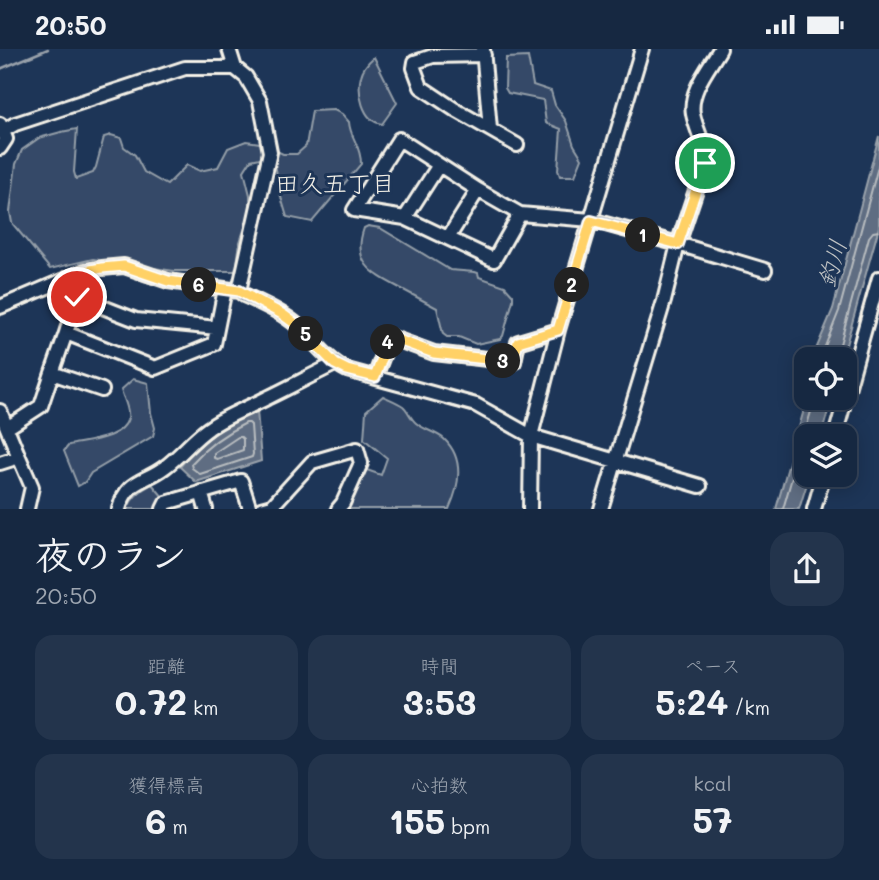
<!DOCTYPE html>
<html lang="ja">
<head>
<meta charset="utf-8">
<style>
  :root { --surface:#162841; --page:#23344c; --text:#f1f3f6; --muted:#9ea6b1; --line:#35445a }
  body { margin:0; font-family:Mali,"Klee One",sans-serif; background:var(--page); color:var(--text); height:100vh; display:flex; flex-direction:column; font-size:26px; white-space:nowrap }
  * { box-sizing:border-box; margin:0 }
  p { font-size:23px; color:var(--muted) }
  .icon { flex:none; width:38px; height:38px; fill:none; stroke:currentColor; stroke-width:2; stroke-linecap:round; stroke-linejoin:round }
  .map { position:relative; height:460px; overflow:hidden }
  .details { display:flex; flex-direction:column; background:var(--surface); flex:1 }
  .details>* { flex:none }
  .fabs { position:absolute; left:794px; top:298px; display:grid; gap:14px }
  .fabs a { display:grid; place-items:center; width:63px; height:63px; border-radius:14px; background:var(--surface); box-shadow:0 4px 18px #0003,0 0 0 2px var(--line); font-size:35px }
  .pin { position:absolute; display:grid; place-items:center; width:60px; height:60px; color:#fff; margin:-30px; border:4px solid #fff; border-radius:50%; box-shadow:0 2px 7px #0007 }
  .km { position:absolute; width:35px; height:35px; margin:-18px; border-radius:50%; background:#222; color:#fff; font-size:19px; line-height:35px; text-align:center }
  .round { display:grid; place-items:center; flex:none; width:74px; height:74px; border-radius:21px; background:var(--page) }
  .overview { display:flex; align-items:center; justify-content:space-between; height:119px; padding:0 35px }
  h1 { font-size:38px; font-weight:700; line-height:52px }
  .metrics { display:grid; grid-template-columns:repeat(3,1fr); gap:10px; height:119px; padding:7px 35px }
  .metrics div { display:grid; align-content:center; border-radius:18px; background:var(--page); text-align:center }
  .metrics b { font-size:35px; font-weight:700 }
  .metrics small { font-size:19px; font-weight:400 }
  .metrics p { font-size:19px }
  .status { display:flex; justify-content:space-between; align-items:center; height:49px; padding:0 35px; background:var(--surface); direction:ltr }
  .status svg { height:19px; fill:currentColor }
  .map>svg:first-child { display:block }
</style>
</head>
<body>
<div class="status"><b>20:50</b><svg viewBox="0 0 49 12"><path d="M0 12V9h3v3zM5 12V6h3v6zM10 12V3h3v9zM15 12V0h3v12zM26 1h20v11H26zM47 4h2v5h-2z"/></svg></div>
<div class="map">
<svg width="879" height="460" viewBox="0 0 879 460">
  <rect width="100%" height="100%" fill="#1d3557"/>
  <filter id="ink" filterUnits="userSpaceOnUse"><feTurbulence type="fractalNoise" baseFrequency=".0143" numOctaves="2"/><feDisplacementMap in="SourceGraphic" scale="14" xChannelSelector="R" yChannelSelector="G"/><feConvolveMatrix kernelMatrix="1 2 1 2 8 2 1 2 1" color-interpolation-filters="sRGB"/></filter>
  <g filter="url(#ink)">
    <path fill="#354a67" stroke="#949ea8" stroke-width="2" d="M374,8L397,54L382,75C362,72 357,43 361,27C363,18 368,13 374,8Z
      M528,8L533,36L551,42L555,56L566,72L574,96L582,109L575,127H560L558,121L561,80L546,74L543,51L508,44L505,39L506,9Z
      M334,61L342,65L349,73C350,89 361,96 361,115L312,173L287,168L281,148L275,115L260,109L251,111L244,122L250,146V163L240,193L236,222H174L93,210L50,220L12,174L10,163L16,115L22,101L39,89L61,83L77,80L74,123L76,130L93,124L96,118L104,88L111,86L121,89L124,98L135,106L144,123L167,136L187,116L200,122L218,118L228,99L246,92L260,94L283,105H297L306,97L312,62Z
      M368,177L380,179L450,221L475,223L478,224L479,228L505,237L513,246V251L503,287L500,290L476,295L459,288H447L443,285L437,259C424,252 411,245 398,238C371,224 352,213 364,179Z
      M133,330L148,334L151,364L155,379L153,387L91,424L85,433L78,437L64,402L69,396C87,392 123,390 128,369C130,360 123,349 121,341Z
      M383,347C389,350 397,353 403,357C408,361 410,369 416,374C424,381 436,383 444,390C465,410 460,436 449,460H342L364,420L381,426L387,409L364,390L366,362Z
      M152,435L163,448L157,460H127C132,448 140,441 152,435Z"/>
    <path fill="#5e6d82" stroke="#9aa2ab" stroke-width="2" d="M879,87V178L842,310H812L833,260Z
      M807,326V348H832L821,387H807V425H810L799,460H776L805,357Z
      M257,361L261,412L196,433L180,418C202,390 225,376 257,361Z"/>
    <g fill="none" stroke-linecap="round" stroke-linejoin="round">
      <path stroke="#b8bcbf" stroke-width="2" d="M820,310L839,262L879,114
        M836,310L869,188L873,183L879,182
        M246,374H249L251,376L253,405L252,408L200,425L192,419L191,415C207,397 225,384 246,374Z
        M238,388H241L243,390V401L217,410L214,409V404Z
        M783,460L812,359V348"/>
      <path stroke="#9aa2ab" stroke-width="2.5" d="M0,20L48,0"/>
      <g stroke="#f4f1e8" stroke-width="18">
        <path id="minor" d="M229,0L235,19L246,28L260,52L270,103L239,242
          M483,0L490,80
          M484,6L433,7L415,13L414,19L421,38L454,60L517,96
          M0,75L6,90L0,99
          M3,82L15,75L185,19H235
          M399,90L478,141L520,165L494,211L405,169L354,161Z
          M520,165L591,171L678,195L765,221
          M405,169L439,116
          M448,189L478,141
          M85,222L66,284L155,319L214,295L225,240
          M77,248L136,271L217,279
          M0,258L85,222L102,219L124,217L168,232L239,242L244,246C263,255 282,263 298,277C314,292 327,311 347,321L476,356L531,387L700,437
          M66,284L52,324L102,341
          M375,328L390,288L434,304L514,313L518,293L558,281
          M0,362L19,408L0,414
          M7,379L41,357L52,324
          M835,387L879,229
          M19,408L32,438L27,460
          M201,443L206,460
          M119,460C127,430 144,434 165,418C181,406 193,390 209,379C227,366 248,359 267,349C290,338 312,326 335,315
          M163,460L166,454L241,432L250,460
          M261,460L272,457L312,413L357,400L361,414L343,454L338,460
          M530,460L531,387L558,281L642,0
          M601,460L664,252L678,195L705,114C705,93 697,84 693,65C689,42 709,19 720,0
          M814,460L824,425"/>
      </g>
      <use href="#minor" stroke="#1d3557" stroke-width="12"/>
    </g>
  </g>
  <g fill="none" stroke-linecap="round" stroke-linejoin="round" filter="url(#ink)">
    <g stroke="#fff" stroke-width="14">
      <path id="route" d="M77,248L85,222L102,219L124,217L168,232L239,242L282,265L297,276L335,315L347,321L375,328L390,288L434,304L513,313L518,293L558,281L591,172L678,195L705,114"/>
    </g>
    <use href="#route" stroke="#ffd166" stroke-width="9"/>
  </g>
  <g text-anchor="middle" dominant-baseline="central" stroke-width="6" stroke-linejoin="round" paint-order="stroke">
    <g font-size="24" fill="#f4f1e8" stroke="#1d3557">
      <text x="335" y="133">田久五丁目</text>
    </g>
    <g font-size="24" font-style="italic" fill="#c0c3c4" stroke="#1d3557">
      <text transform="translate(831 214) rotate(-74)">釣川</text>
    </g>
  </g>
</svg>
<div class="fabs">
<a><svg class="icon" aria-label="locate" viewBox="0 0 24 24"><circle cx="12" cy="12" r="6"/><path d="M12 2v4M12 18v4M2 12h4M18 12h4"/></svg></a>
<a><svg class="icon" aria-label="layers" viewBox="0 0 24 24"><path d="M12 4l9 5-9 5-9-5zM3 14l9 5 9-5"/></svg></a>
</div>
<div class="pin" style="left:705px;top:114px;background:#1e9e55"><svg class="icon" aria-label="arrive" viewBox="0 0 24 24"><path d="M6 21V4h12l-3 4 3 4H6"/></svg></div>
<div class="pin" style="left:77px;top:248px;background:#d93025"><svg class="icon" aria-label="check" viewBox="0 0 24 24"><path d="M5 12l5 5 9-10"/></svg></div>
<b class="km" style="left:643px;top:186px">1</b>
<b class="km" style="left:572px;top:236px">2</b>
<b class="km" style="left:503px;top:312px">3</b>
<b class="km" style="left:388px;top:293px">4</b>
<b class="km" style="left:306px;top:285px">5</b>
<b class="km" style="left:199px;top:236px">6</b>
</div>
<section class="details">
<div class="overview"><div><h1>夜のラン</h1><p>20:50</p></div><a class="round"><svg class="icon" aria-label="share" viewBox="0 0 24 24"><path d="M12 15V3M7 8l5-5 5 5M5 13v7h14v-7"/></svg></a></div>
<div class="metrics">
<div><p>距離</p><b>0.72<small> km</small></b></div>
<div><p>時間</p><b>3:53</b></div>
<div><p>ペース</p><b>5:24<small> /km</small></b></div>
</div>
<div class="metrics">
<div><p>獲得標高</p><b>6<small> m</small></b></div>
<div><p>心拍数</p><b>155<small> bpm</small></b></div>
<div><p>kcal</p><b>57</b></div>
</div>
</section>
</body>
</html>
